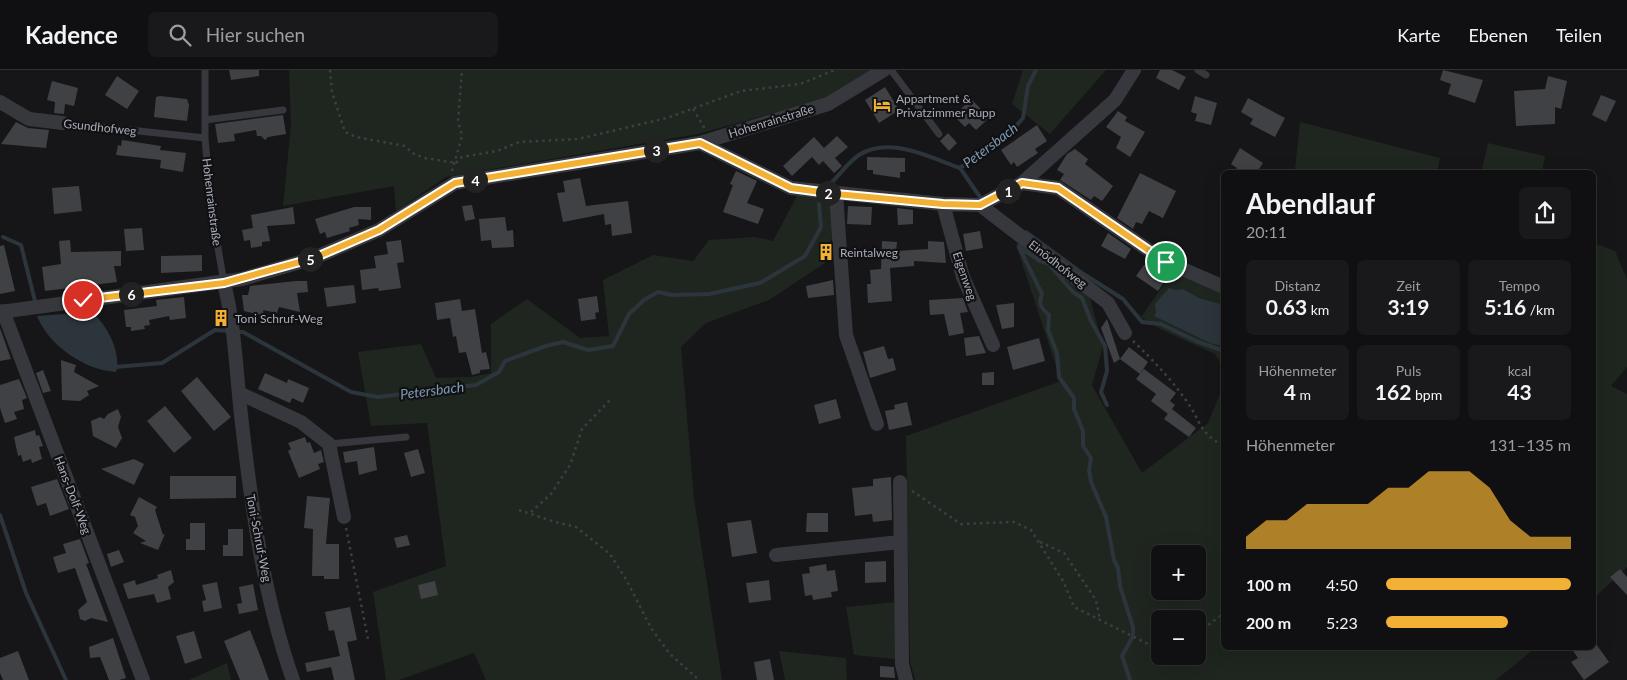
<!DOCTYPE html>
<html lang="de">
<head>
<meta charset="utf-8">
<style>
  :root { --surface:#101012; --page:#19191b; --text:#f1f3f6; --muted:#9c9d9f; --line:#303032; --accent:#f2b134 }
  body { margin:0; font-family:Lato,sans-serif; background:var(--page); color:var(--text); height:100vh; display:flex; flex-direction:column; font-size:19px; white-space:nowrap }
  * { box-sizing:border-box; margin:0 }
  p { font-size:16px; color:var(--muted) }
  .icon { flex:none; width:28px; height:28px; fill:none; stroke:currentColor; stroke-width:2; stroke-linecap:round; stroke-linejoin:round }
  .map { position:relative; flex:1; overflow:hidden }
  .drawer { position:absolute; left:1221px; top:100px; width:375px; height:480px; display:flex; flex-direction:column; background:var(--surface); border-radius:8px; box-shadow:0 5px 20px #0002,0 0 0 1px var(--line) }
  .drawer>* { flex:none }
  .fabs { position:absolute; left:1151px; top:475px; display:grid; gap:10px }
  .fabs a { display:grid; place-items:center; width:55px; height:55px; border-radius:8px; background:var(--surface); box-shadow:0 5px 20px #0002,0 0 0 1px var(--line); font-size:25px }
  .pin { position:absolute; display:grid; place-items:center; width:42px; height:42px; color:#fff; margin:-21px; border:2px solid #fff; border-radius:50%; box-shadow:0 1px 5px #0007 }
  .km { position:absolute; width:25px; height:25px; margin:-12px; border-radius:50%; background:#222; color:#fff; font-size:14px; line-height:25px; text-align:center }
  .round { display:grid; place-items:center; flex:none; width:52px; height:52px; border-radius:8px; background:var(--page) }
  .overview { display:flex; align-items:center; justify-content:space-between; height:85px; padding:0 25px }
  h1 { font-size:28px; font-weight:700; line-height:38px }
  .stats { display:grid; grid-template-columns:repeat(3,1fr); gap:8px; height:85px; padding:5px 25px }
  .stats div { display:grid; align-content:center; border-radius:8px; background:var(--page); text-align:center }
  .stats b { font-size:21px; font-weight:700 }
  .stats small { font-size:14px; font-weight:400 }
  .stats p { font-size:14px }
  .chart { height:140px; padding:10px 25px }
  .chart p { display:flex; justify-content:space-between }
  .chart svg { width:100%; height:90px; margin-top:5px; fill:var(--accent); opacity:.7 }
  ul { padding:0 25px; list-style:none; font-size:16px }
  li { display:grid; grid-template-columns:80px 60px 1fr; align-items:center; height:38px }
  li i { height:12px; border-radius:6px; background:var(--accent) }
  header { display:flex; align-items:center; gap:30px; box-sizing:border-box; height:70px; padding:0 25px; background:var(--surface); border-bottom:1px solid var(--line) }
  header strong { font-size:24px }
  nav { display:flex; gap:28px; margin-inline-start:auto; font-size:18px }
  .search { width:350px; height:45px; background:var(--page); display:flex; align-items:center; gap:12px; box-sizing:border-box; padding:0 18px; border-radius:8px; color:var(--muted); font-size:19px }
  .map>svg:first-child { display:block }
</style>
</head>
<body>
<header>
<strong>Kadence</strong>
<div class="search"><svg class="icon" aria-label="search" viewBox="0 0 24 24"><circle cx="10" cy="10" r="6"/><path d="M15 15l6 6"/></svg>Hier suchen</div>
<nav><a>Karte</a><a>Ebenen</a><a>Teilen</a></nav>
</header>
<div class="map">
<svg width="1627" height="610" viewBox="0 0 1627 610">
  <rect width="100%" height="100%" fill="#161618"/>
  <path fill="#1e261f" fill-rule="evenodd" d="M289,0H874L824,29L698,64L446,107L396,141L394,116L283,136L291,55Z
    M1023,0H1106L1050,64L1012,34Z
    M1300,52L1440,88L1437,102H1288L1295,99Z
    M1488,73L1545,86L1542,102H1499L1482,99Z
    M798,124L833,129L837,163L824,179V185L830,186L831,189L769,230L706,253L681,277L694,429L722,610H486L474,583L399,610H386L373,522L446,496L427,353L371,356L358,282L421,274L436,308L471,307L491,303V254L527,229L580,268L609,266L603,210L653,185L693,191L709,170L755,167L773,171Z
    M1023,168L1090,228L1103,276L1092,315L1142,403L1208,353L1224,314V578H1535L1496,610H915L910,592L906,366L1061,311L1016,175ZM1160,484H1198V521H1160ZM1160,549H1198V586H1160Z
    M1594,173L1615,181L1627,209V297L1611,316L1627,324V497L1594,528Z
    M1172,203L1224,224V235L1199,228L1185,219L1175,220L1154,245L1210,273L1223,270L1224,268V300L1215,284L1160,259L1141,247Z
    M896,532V589L854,585L846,537Z
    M779,581L846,588L847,610H785Z
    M227,593L231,610H189Z"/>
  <path fill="#2c353c" d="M1169,218L1175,220L1184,219L1199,228L1224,235L1223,276L1210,273L1154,246L1156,242L1155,234Z
    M91,242C106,252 122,283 116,302C85,300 49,276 37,246Z"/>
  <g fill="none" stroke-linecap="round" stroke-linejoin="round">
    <path stroke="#2c353c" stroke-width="4" d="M960,98L980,127
      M831,113C840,105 848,92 859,85C890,66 929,87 960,98L1009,64L1023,48L1028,16L1036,0
      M1026,162L1082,203L1123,229L1142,252L1161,254L1196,271L1224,281
      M3,167L21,175L35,231
      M1021,173L1019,177L1042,224C1038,234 1041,238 1049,245L1048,260L1057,283L1059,307L1074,328V339L1083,361V376L1091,388L1089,400L1091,412L1106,447L1114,490L1118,498L1120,516L1133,557V566L1122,586L1130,610
      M1019,177L1040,191L1047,193
      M1052,198L1073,222L1082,228L1091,251L1105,276L1107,301L1101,322L1107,335
      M238,262H243L351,322L378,327L476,315L499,302L505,291L546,276L563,272L588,280L613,276L629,244L644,230L658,222L672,225L709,224L760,213L805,186L821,157L819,134
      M115,297L162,293L215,260L230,261
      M0,445L26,523L66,610"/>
  </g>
  <path fill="#404145" d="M229,0H259V6L231,10Z
    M1160,0H1172L1186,7L1179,20L1156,8Z
    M1443,0L1483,10L1475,33L1448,24L1451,14L1440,10Z
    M117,6L139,21L127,39L105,25Z
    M1548,6L1567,11L1561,39L1555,37V54L1516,56L1514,21L1545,19Z
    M52,11L78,18L74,36L65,34L64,44L54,43L55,32L47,30Z
    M885,17L899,40L879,53L865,30Z
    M1601,25L1616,31L1606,52L1592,45Z
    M160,26L187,29L189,35L187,51L154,47L156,27Z
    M1195,26L1217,33L1211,55L1195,51L1197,44L1191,42Z
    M1248,28L1285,48L1275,67L1250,54L1253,49L1241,42Z
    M971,29L983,41L981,44L987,50L976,60L969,53L965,57L954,46Z
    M1118,41L1127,47L1125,51L1145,62L1130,87L1116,78L1121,67L1106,57Z
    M283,45L286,64L268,67L265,70L261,66H257L256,60L234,64L235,71L218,73L215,54Z
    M16,52L28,58L49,60L46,78L1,74Z
    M1037,55L1047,71L1035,79L1038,83L1017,97L1014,92L1011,95L1001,80Z
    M948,63L957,73L949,81L940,71Z
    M837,66L848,77L835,88L842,96L834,103L823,91L819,95L812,87L792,106L783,96L814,67L824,78Z
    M122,70L161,76L160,80L186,83L183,102L160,98L161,90L116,85L118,75L121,76Z
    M1240,78L1263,93L1257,102H1234L1237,98L1231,94Z
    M1075,79L1088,89L1085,94L1113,116L1102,131L1094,126L1091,130L1060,110L1064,104L1057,100L1067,84Z
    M867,87L905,88V102H900V108L873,104V100H867Z
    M736,101L757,111L747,133L764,139L758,154L723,142L733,115L730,114Z
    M1140,103L1176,121L1163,148L1149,141L1142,154L1136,152L1133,159L1117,148Z
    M580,108L586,136L628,131L632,163L612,166L611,154L605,155L604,144L563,152L557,123L565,122L563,111Z
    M79,116L82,141L54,144L52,118Z
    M472,135L475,149L465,151L462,136Z
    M848,136L872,137L871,155L847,154Z
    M293,137L295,154L267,156L270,171L262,172V176L251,178L250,170L244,171L242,160L253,158L251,145Z
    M354,137H371V150L358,149L359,155L349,158L350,161L327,168L325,162L320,164L315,149Z
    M897,138L913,140V154L898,155Z
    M505,147L507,161L513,160L514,177L492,178L491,170L481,171L479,149Z
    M142,158L144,180L126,181L124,159Z
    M980,161L983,178L966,181L963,164Z
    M1108,163L1131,179L1125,189L1101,176Z
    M70,170L71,182L121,181V196H114L117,212L45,221L42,197L61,194L59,171Z
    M401,170L404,192L397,193L401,218L379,221L378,218L362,220L360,200L376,198L374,186L388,184L386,172Z
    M882,171L897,172L896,181L928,179V171L944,172L946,193L914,191V196L890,198L892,231L868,233L867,214H871L870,200L881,199Z
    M4,175L15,221L0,224V176Z
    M202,185V201L161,203V186Z
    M1144,195H1147L1166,209L1158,221L1136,206Z
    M833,210L834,225L808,228L806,216Z
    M296,211H307L308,222L297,223L300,242L279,237L277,243L263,240L264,246L244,241L242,225H248L250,216Z
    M354,215L356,233L327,237L324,218Z
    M597,226L599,242L595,243L596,249L581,251L578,229Z
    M184,227L186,248L170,250L169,246L149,250L150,255L144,256L145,259L131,261V257H126L124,240L157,236L156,230Z
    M963,228L968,242L960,243L964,263L949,266L944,244L930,245L929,230Z
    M460,229L462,241L475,239L482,283L486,282L490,299L480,300V303L472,305L466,282L459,283L456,266L453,267L450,248L437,250L435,233Z
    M1014,233V257L1002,259L996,235Z
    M1107,249L1120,289L1129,277L1148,292L1140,304L1120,289L1114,293L1101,258Z
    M0,258L11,289L0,291Z
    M979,266L986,283L966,286L964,268Z
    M1039,268L1045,291L1013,300L1007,277Z
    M884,276L888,289L893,288L896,300L870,308L863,282Z
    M61,290L76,295L74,302L99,316L87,321L89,325L80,331L62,330Z
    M1144,299L1176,323L1170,331L1175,335L1172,339L1196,358L1189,367L1164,349L1169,342L1168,344L1151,331L1156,324L1136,309Z
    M43,300L51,321L43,323L36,303Z
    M994,302V315H982V303Z
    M265,303L287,313L288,309L309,318L303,333L292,328L290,333L258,319Z
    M197,307L231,347L214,361L181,321Z
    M19,309L27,328L22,330L24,339L14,342L17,349L5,353L0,338V315Z
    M836,329L841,348L819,354L814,335Z
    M907,332L912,355L889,360L885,341L895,339L894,335Z
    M165,336L192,368L174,383L147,351Z
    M118,339L121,347L118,357L122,368L116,378L93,366L91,351L100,347L104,349L108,344Z
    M35,360L36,366L39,365L43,376L39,377L42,389L32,393L31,389L23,392L21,385L18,386L14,367Z
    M305,367L307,373L310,372L314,383L321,380L324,392L318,394L320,399L299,408L288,381L291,379L288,373Z
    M374,377L377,400L359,405L357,391L345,393L343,382Z
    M418,379L425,403L411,407L404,383Z
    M134,389L144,394L134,415L101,399Z
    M170,406H236V428L170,429Z
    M891,407L892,450L873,452L872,444L855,446L852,418L873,416V409Z
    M57,409L69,439L50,446L46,433L37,436L31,417Z
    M307,426L330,428L326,474H339V509H324V506H312L313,459L304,458Z
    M139,427L157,437L155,440L163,465L165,464L158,480L140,473L146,471L133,463L138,456L135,447L130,445Z
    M807,443H828V462H806Z
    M751,450L757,483L732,487L727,453Z
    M190,453H205V480H186V469H190Z
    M228,459H243V486H223V475H228Z
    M407,465L410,475L397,478L394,468Z
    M80,469L89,493L86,494L108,552L91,548L85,551L80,549L78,540L87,532L75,498L58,503L53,487L66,483L63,474Z
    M119,480L124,492L111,497L107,484Z
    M886,491V512L865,513V492Z
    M826,494L827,501L835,500L838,521L831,522L832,527L813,530L812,525L805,526L802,504L810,503L809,497Z
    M1620,499L1627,507V525L1610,507Z
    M171,500L174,512L168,517L171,529L157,533L154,524L128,529L123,514L135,510L136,515L158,508L157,505Z
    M769,510L771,530L749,533L746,513Z
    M435,511L438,525L421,529L418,515Z
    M217,512L222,538L204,542L202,531L206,530L202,515Z
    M253,514L258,540L239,544L237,534L242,533L239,517Z
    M350,537L357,570L347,572L355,610H334L331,597L307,602L305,593L340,586L334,560L329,561L325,542Z
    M250,560L261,588L269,610H240L224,571Z
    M194,561L202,588L185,594L176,566Z
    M113,568L126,608L119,610H109L100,587L90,588L89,577Z
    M1596,574L1609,592L1584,610L1571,592L1578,588L1571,578H1594Z
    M18,581L29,610H3L0,603V588Z
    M770,589L774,610H757L754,592Z
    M880,596L894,597L895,608L880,607Z"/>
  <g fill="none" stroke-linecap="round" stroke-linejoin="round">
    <path stroke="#3d3f44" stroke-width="2.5" stroke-dasharray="2.5 4" stroke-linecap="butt" d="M330,0L332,22L345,62L356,67L405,76L412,83L424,88L456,93
      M693,39L705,59
      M456,93L462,87L497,81L519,72L578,69L667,48L741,21L800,14L835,0
      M452,101L462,66L458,51L462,0
      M1133,271C1152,289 1170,308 1185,329C1201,350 1198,363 1224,376
      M912,421L961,454L1014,452L1031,460L1063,511L1074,537L1146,573L1160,575
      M519,440L555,452L576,457L610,484L627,511L651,558L669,583L699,610
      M531,442L551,424L570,395L582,359L610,330
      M346,458L368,569
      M1040,472L1064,483L1096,530L1100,550
      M1198,563L1224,543"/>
    <path stroke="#37383d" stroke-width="7" d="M205,0V68L211,137L224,213
      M891,0L939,64
      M1198,0L1206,5
      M205,50L283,40
      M63,53L205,68
      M329,374L406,367"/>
    <path stroke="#37383d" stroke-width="14" d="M0,32L29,49L63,53
      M700,73L791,118L943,134L980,135L1022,113L1115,30L1134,0
      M1022,113L1058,118L1166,192L1224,217
      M836,124L846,265L877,354
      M943,134L963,207L993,275
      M980,135L1108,233L1125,263
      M224,213C235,257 236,300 241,345C251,434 263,525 293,610
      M3,241L143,610
      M0,242L242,209L314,188L379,160L455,113L700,73L828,34L884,0
      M239,323L301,352L329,374L344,447
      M900,412L902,594L906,610
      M776,485L900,472"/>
  </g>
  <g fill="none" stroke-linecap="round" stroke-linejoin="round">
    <g stroke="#fff" stroke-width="10">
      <path id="route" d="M83,230L224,213L314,188L379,160L455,113L700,73L791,118L836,124L943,134L980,135L1022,113L1058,118L1166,192"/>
    </g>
    <use href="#route" stroke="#f2b134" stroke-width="6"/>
  </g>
  <defs>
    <g id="hotel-bare" transform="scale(1.35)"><path d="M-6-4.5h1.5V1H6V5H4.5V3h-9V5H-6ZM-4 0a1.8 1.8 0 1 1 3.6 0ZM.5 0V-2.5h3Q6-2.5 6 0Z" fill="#f2b134" stroke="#111113" stroke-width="2.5" paint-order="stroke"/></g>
    <g id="building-bare" transform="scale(1.35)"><path d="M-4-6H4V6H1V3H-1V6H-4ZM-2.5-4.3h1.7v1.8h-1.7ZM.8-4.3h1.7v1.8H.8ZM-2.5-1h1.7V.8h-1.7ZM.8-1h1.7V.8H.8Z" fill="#f2b134" stroke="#111113" stroke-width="2.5" paint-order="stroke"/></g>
  </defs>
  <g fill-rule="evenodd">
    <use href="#hotel-bare" x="882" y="35"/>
    <use href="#building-bare" x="826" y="182"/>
    <use href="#building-bare" x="221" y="248"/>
  </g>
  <g text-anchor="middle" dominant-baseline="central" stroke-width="4.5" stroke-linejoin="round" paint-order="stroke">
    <g font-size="12" fill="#a8adb8" stroke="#111113" text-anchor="start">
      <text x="896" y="28">Appartment &amp;<tspan x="896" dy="14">Privatzimmer Rupp</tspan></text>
      <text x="840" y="182">Reintalweg</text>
      <text x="235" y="248">Toni Schruf-Weg</text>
    </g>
    <g font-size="12" fill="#a8adb8" stroke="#111113">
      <text transform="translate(771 51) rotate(-17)">Hohenrainstraße</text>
      <text transform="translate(100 57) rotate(6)">Gsundhofweg</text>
      <text transform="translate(212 132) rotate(83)">Hohenrainstraße</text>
      <text transform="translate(1058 194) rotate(38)">Einödhofweg</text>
      <text transform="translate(965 206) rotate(71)">Eigenweg</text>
      <text transform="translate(73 425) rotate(69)">Hans-Dolf-Weg</text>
      <text transform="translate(259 468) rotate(79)">Toni-Schruf-Weg</text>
    </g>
    <g font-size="14" font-style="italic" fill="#7f9bb3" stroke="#111113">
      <text transform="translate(990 75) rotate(-37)">Petersbach</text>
      <text transform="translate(432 320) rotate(-7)">Petersbach</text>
    </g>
  </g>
</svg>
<div class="fabs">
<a>+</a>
<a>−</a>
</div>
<div class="pin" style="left:1166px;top:192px;background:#1e9e55"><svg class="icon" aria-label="arrive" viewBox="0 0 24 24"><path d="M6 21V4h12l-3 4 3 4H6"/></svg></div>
<div class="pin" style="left:83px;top:230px;background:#d93025"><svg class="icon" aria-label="check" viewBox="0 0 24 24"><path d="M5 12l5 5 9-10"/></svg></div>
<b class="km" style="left:1008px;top:121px">1</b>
<b class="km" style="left:828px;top:123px">2</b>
<b class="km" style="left:656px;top:80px">3</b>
<b class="km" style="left:475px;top:110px">4</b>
<b class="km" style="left:310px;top:189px">5</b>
<b class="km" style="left:131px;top:224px">6</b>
<section class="drawer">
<div class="overview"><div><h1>Abendlauf</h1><p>20:11</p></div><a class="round"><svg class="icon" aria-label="share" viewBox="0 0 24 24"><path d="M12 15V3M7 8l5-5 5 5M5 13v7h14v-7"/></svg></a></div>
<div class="stats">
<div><p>Distanz</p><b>0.63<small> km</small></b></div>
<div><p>Zeit</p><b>3:19</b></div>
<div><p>Tempo</p><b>5:16<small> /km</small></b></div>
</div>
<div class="stats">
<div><p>Höhenmeter</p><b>4<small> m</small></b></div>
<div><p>Puls</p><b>162<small> bpm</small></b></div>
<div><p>kcal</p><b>43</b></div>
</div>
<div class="chart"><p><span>Höhenmeter</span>131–135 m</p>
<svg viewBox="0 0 160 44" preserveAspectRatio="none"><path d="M0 44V38L10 30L20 30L30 22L40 22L50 22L60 22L70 14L80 14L90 6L100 6L110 6L120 14L130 30L140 38L150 38L160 38V44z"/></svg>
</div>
<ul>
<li><b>100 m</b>4:50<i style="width:100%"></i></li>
<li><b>200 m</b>5:23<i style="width:66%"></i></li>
</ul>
</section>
</div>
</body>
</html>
